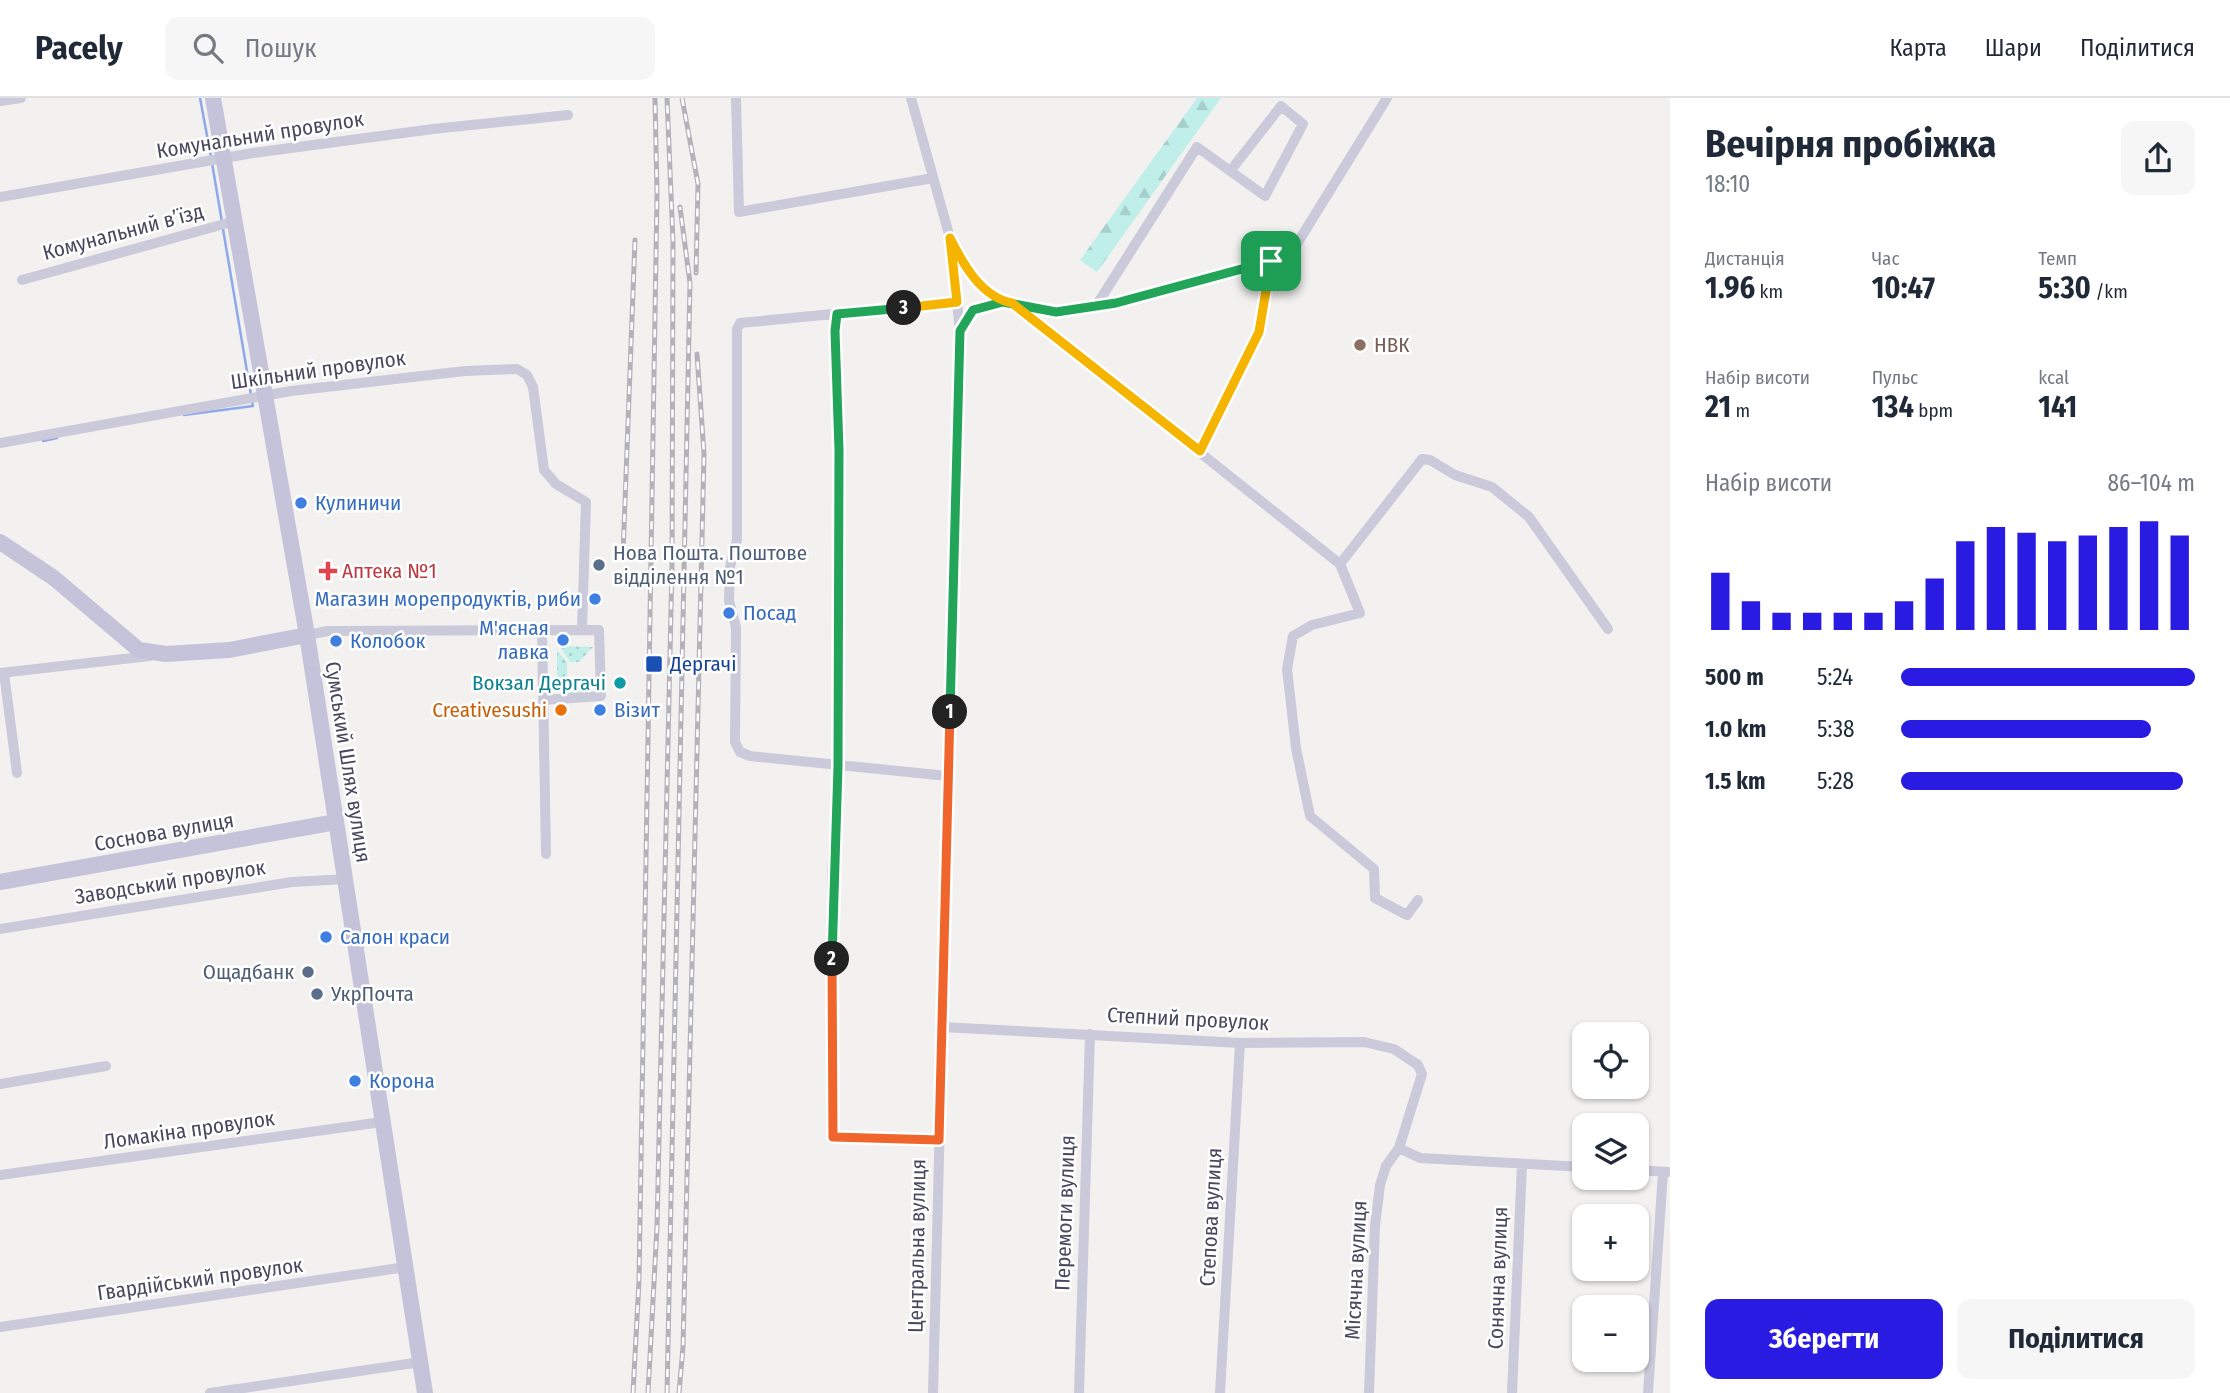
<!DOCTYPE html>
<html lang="uk">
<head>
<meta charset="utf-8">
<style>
  :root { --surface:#fff; --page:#f6f6f7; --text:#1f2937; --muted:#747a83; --line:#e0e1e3; --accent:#291be2 }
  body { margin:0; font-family:"Fira Sans Condensed",sans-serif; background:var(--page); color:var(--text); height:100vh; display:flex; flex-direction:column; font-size:26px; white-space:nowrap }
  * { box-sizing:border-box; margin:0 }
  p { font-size:23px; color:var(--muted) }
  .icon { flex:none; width:38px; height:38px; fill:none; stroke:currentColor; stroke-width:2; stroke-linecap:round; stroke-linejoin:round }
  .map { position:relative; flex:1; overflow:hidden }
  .drawer { display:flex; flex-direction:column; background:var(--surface); width:560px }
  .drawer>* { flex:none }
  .controls { position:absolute; left:1572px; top:924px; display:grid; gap:14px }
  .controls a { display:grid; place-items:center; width:77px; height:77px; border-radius:14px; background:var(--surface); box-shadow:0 2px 5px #0004; font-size:35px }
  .pin { position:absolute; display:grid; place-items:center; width:60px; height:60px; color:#fff; margin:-30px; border-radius:14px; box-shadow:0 4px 10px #0006 }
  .km { position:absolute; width:35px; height:35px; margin:-18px; border-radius:50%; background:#222; color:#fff; font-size:19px; line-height:35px; text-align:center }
  .round { display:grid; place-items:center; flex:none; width:74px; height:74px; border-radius:14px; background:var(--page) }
  .head { display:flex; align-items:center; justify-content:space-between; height:119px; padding:0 35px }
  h1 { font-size:38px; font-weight:700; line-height:52px }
  .stats { display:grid; grid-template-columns:repeat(3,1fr); gap:10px; height:119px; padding:7px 35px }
  .stats div { display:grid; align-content:center }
  .stats b { font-size:30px; font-weight:700 }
  .stats small { font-size:19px; font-weight:400 }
  .stats p { font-size:19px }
  .chart { height:196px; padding:14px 35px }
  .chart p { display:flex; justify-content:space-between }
  .chart svg { width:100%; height:126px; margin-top:7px; stroke:var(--accent); stroke-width:6 }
  .button { display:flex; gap:14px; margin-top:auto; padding:14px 35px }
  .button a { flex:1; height:80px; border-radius:14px; background:var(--accent); color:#fff; font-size:28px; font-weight:700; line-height:80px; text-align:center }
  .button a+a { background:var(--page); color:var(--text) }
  ul { padding:0 35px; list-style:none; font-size:23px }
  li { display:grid; grid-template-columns:112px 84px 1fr; align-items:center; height:52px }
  li i { height:18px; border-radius:9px; background:var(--accent) }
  header { display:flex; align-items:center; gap:42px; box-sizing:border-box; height:98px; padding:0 35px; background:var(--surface); border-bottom:2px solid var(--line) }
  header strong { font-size:33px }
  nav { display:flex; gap:38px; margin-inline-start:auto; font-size:24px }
  .search { width:490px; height:63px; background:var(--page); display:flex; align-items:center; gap:18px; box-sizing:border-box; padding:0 24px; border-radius:14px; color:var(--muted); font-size:26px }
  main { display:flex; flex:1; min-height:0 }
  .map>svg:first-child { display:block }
</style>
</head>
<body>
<header>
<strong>Pacely</strong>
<div class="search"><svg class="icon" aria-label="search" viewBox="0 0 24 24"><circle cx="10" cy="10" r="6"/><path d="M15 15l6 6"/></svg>Пошук</div>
<nav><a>Карта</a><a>Шари</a><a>Поділитися</a></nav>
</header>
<main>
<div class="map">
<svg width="1670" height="1295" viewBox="0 0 1670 1295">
  <defs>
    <pattern id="grass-dots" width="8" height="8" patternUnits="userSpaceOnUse" patternTransform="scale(1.75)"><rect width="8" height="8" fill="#c0efea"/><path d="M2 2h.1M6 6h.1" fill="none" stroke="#a6cecb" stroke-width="1.8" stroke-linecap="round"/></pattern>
    <pattern id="forest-firs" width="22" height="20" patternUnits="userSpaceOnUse" patternTransform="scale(1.75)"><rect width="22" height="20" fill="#c0efea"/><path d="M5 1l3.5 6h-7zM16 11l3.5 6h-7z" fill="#a6cecb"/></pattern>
  </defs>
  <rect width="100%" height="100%" fill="#f3f1f0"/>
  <path fill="url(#grass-dots)" d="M559,548L593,549L579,564H570Z
    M557,552L567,564V580L557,589Z
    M570,581H578L591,595H567Z"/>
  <path fill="url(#forest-firs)" d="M1197,0H1221L1097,174L1080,162Z"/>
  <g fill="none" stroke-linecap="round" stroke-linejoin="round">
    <path stroke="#8da8eb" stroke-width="2.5" d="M200,0L211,59
      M212,65L222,124
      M223,131L251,297
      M184,317L253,308L252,303
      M43,343L57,340"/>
    <path stroke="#cacada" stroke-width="10" d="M736,0L739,114L933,80
      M911,0L950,140L960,233L933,1295
      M0,3L21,0
      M0,99L253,55L433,31L568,17
      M953,146L968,175L1003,204
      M22,182L235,123
      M1012,205L1340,466L1360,515L1312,527L1293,538L1287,571L1296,650L1310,718L1374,771L1375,800L1407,817L1418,802
      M1096,208L1197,49L1265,98L1303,26L1281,8L1231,72
      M837,216L838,669L832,778L833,1039L939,1042
      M960,233L973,212L1003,204L1056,214L1117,205L1271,163L1295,149L1387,0
      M0,345L291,293L465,273L517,271L527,277L533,289L544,372L556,386L586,404L582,532
      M1200,353L1259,234L1271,163
      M1340,466L1422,361L1430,362L1455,377L1492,389L1529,419L1608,531
      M542,533L546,756
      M307,537L328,533L599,532L601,598L543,602
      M0,575L150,558
      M4,575L17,675
      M948,678L750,658L740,654L735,644L736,529L729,503L730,469L737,442V231L740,225L957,204
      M0,831L292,784L346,781
      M942,929L1240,945L1364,944L1394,951L1418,967L1422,976L1399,1050L1386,1068L1380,1087L1375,1128L1369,1295
      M0,986L106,968
      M1399,1050L1420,1060L1584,1069
      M1636,1072L1668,1074
      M0,1077L382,1024
      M0,1229L406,1169
      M210,1295L421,1264
      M1079,1295L1090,936
      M1220,1295L1240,945
      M1512,1295L1522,1066
      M1648,1295L1663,1074"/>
    <path stroke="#c4c3d9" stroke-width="16" d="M213,0L307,537L425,1295
      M0,444L54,480L139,552L166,556L229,552L307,537
      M0,784L336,724"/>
    <g stroke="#b3b2ba" stroke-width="5">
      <path id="rail" d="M682,0L698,86L696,175
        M623,456L635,142
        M633,1295L639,1183L657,97L655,0
        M648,1295L657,1129L672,468L673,144L667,0
        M667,1295L690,185L680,109
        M679,1295L683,1249L704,356L697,256"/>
    </g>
    <use href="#rail" stroke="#fff" stroke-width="2.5" stroke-dasharray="8" stroke-linecap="butt"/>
  </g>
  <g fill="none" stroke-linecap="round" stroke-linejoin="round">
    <g stroke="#fff" stroke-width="14">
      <path id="split-1" d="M950,614L960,233L973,212L1003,204L1056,214L1116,205L1271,163"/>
    </g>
    <g stroke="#fff" stroke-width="14">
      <path id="split-2" d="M832,861L833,1039L939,1042L950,614"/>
    </g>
    <g stroke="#fff" stroke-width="14">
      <path id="split-3" d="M832,861L838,668L839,352L835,233L837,216L904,210"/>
    </g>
    <g stroke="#fff" stroke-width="14">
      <path id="split-4" d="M904,210L957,204L950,140C963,166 981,199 1012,205L1200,353L1259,234L1271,163"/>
    </g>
    <use href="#split-1" stroke="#22a559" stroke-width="9"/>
    <use href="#split-2" stroke="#f0652b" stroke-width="9"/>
    <use href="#split-3" stroke="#22a559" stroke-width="9"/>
    <use href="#split-4" stroke="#f5b400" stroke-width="9"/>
  </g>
  <circle fill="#8d6e63" stroke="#fff" stroke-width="2.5" cx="1360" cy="247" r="7"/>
  <g fill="#3f7fe0" stroke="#fff" stroke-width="2.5">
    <circle cx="301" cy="405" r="7"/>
    <circle cx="595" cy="501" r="7"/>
    <circle cx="729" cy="515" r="7"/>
    <circle cx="563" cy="542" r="7"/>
    <circle cx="336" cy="543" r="7"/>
    <circle cx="600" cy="612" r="7"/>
    <circle cx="326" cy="839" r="7"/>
    <circle cx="355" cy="983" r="7"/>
  </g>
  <g fill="#5c6f8a" stroke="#fff" stroke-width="2.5">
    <circle cx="599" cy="467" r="7"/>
    <circle cx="308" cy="874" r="7"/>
    <circle cx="317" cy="896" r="7"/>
  </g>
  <path fill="#e0444e" stroke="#fff" stroke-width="2.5" d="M324.5 462.5h7v7h7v7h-7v7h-7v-7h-7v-7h7z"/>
  <rect fill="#1a4fb4" stroke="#fff" stroke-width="2.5" x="645" y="557" width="18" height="18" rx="3.5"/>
  <circle fill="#0f9aa8" stroke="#fff" stroke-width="2.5" cx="620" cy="585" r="7"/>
  <circle fill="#e8710a" stroke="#fff" stroke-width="2.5" cx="561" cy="612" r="7"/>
  <g text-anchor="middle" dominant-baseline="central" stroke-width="5" stroke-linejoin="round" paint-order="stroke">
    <g font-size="21" fill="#48485e" stroke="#fff">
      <text transform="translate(260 37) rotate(-9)">Комунальний провулок</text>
      <text transform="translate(123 134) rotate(-15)">Комунальний в’їзд</text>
      <text transform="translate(318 272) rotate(-8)">Шкільний провулок</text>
      <text transform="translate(348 664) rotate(81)">Сумський Шлях вулиця</text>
      <text transform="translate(164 734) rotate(-10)">Соснова вулиця</text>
      <text transform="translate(170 784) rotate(-9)">Заводський провулок</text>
      <text transform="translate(1188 921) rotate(3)">Степний провулок</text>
      <text transform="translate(189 1032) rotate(-8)">Ломакіна провулок</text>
      <text transform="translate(1065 1115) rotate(-88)">Перемоги вулиця</text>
      <text transform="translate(1211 1119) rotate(-87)">Степова вулиця</text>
      <text transform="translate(917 1148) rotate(-89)">Центральна вулиця</text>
      <text transform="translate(1356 1172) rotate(-87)">Місячна вулиця</text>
      <text transform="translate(1498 1180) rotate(-88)">Сонячна вулиця</text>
      <text transform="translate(200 1181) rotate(-8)">Гвардійський провулок</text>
    </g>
    <g font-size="21" fill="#785e54" stroke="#fff" text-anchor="start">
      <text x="1374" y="247">НВК</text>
    </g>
    <g font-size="21" fill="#366cbe" stroke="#fff" text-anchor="start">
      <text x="315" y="405">Кулиничи</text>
      <text x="581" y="501" text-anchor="end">Магазин морепродуктів, риби</text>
      <text x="743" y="515">Посад</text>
      <text x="549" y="530" text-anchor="end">М'ясная<tspan x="549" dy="24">лавка</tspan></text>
      <text x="350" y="543">Колобок</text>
      <text x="614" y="612">Візит</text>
      <text x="340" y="839">Салон краси</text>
      <text x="369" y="983">Корона</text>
    </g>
    <g font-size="21" fill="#4e5e75" stroke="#fff" text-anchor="start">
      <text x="613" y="455">Нова Пошта. Поштове<tspan x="613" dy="24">відділення №1</tspan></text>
      <text x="294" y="874" text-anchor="end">Ощадбанк</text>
      <text x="331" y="896">УкрПочта</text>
    </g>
    <g font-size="21" fill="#be3a42" stroke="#fff" text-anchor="start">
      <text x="342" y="473">Аптека №1</text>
    </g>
    <g font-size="21" fill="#164399" stroke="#fff" text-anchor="start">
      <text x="670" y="566">Дергачі</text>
    </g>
    <g font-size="21" fill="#0d838f" stroke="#fff" text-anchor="end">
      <text x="606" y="585">Вокзал Дергачі</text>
    </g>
    <g font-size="21" fill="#c56008" stroke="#fff" text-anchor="end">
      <text x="547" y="612">Creativesushi</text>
    </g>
  </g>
</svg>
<div class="controls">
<a><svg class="icon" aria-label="locate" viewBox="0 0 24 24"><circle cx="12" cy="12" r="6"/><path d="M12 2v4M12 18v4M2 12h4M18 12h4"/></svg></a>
<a><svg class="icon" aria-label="layers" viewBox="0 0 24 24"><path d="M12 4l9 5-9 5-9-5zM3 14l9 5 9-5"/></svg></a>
<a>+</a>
<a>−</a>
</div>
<div class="pin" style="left:1271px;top:163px;background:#1e9e55"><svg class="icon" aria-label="arrive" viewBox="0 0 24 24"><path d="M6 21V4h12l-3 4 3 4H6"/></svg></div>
<b class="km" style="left:950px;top:614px">1</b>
<b class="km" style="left:832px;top:861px">2</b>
<b class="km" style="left:904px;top:210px">3</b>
</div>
<section class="drawer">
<div class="head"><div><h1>Вечірня пробіжка</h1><p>18:10</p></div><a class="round"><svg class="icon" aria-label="share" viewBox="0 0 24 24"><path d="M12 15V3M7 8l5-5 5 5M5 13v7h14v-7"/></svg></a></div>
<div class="stats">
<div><p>Дистанція</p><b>1.96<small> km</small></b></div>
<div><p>Час</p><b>10:47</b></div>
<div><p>Темп</p><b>5:30<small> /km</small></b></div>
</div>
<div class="stats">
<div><p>Набір висоти</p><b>21<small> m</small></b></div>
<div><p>Пульс</p><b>134<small> bpm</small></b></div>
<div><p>kcal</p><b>141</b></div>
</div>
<div class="chart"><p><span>Набір висоти</span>86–104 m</p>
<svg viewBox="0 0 160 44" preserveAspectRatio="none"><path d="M5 44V24M15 44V34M25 44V38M35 44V38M45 44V38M55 44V38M65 44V34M75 44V26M85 44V13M95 44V8M105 44V10M115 44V13M125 44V11M135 44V8M145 44V6M155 44V11"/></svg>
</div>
<ul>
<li><b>500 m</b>5:24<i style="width:100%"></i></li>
<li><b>1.0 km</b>5:38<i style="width:85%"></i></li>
<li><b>1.5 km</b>5:28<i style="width:96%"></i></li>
</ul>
<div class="button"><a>Зберегти</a><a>Поділитися</a></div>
</section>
</main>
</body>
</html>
